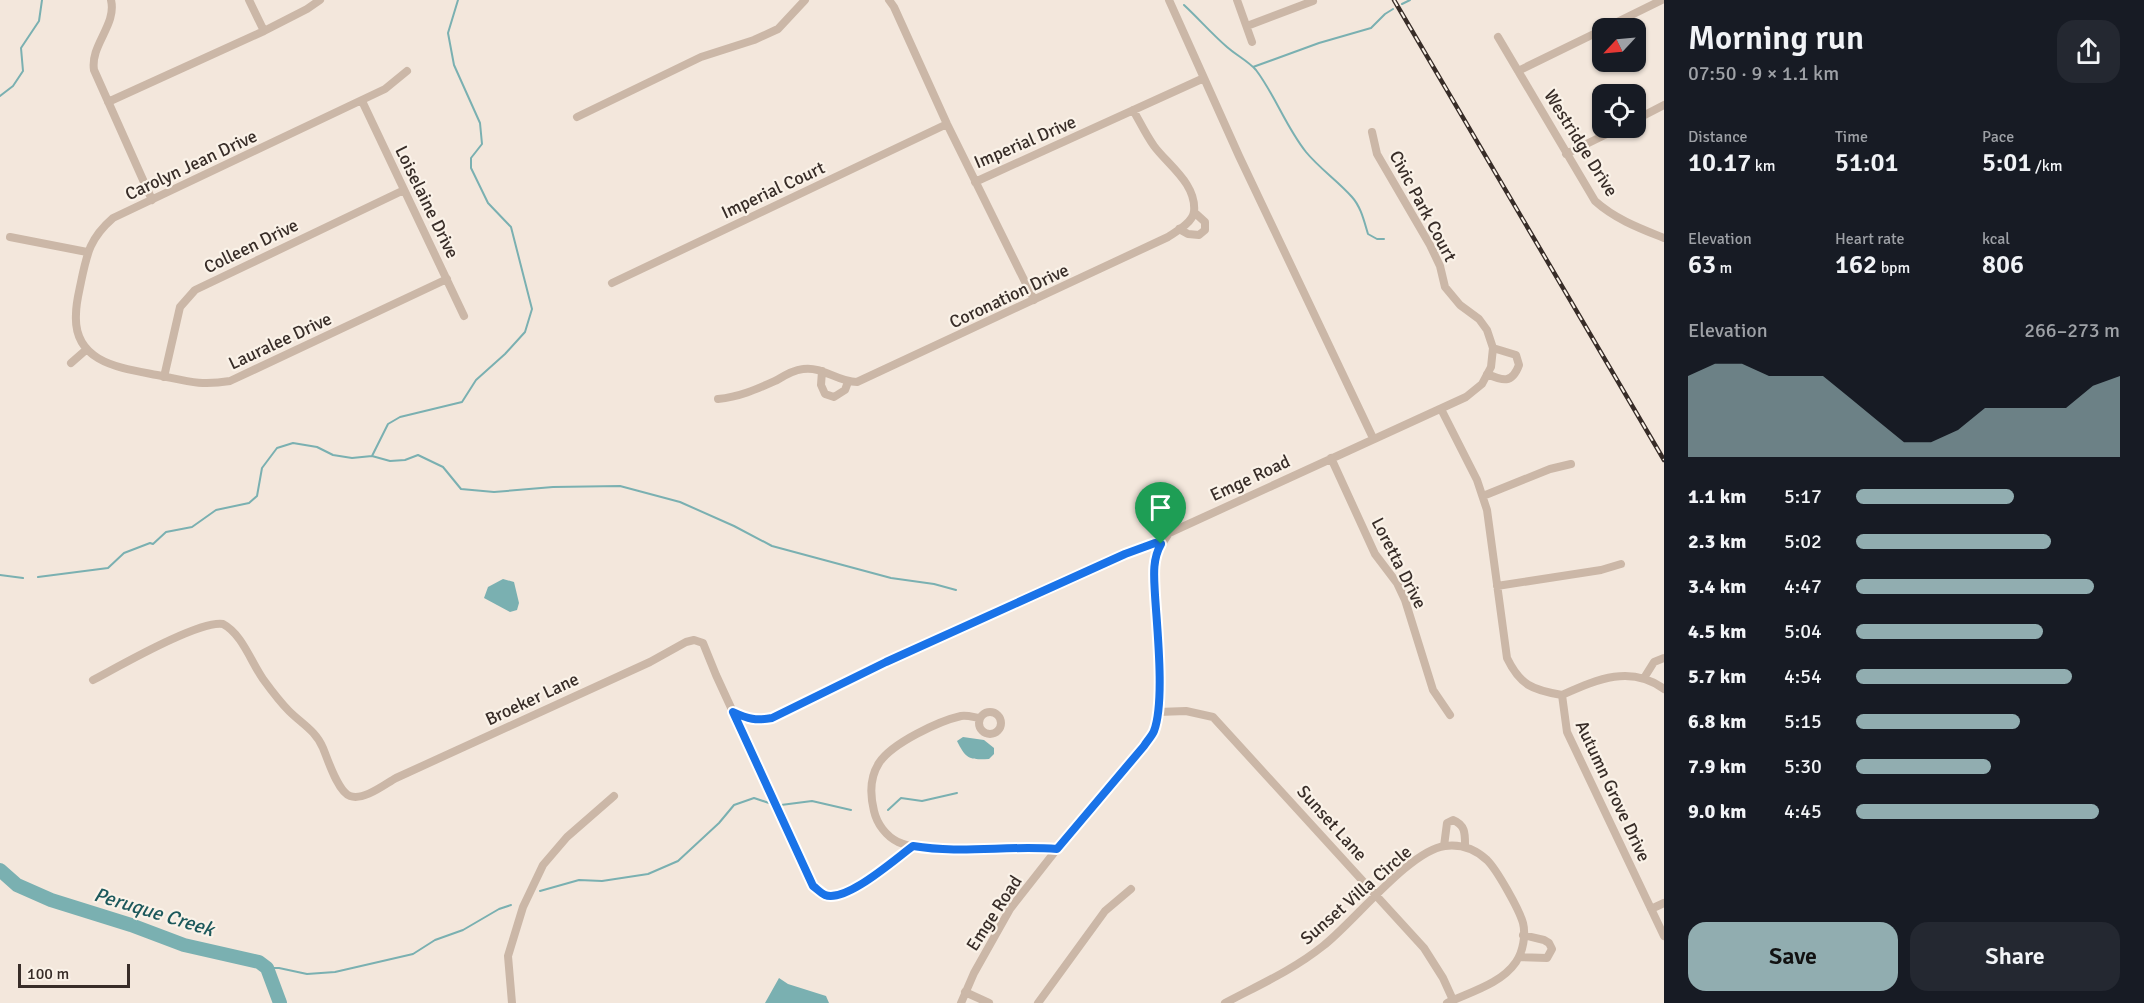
<!DOCTYPE html>
<html lang="en">
<head>
<meta charset="utf-8">
<style>
  :root { --surface:#171b24; --page:#242831; --text:#f1f3f6; --muted:#9ea1a6; --accent:#91adb0 }
  body { margin:0; font-family:Signika,sans-serif; background:var(--page); color:var(--text); height:100vh; display:flex; flex-direction:column; font-size:22px; white-space:nowrap }
  * { box-sizing:border-box; margin:0 }
  p { font-size:20px; color:var(--muted) }
  .icon { flex:none; width:33px; height:33px; fill:none; stroke:currentColor; stroke-width:2; stroke-linecap:round; stroke-linejoin:round }
  .map { position:relative; flex:1; overflow:hidden }
  .details { display:flex; flex-direction:column; background:var(--surface); width:480px }
  .details>* { flex:none }
  .needle { width:39px; rotate:244deg }
  .controls { position:absolute; left:1592px; top:18px; display:grid; gap:12px }
  .controls a { display:grid; place-items:center; width:54px; height:54px; border-radius:12px; background:var(--surface); box-shadow:0 2px 4px #0004; font-size:30px }
  .scale { position:absolute; left:18px; bottom:15px; width:112px; box-sizing:border-box; padding-left:6px; border:3px solid #382d28; border-top:0; font-size:16px; line-height:21px; white-space:nowrap; color:#382d28; -webkit-text-stroke:4px #faf2e8; paint-order:stroke }
  .pin { position:absolute; display:grid; place-items:center; width:51px; height:51px; color:#fff; margin:-62px -26px; border-radius:50% 50% 50% 0; rotate:-45deg; box-shadow:0 0 6px #0007 }
  .pin .icon { rotate:45deg }
  .round { display:grid; place-items:center; flex:none; width:63px; height:63px; border-radius:18px; background:var(--page) }
  .overview { display:flex; align-items:center; justify-content:space-between; height:102px; padding:0 24px }
  h1 { font-size:33px; font-weight:600; line-height:45px }
  .metrics { display:grid; grid-template-columns:repeat(3,1fr); gap:9px; height:102px; padding:6px 24px }
  .metrics div { display:grid; align-content:center }
  .metrics b { font-size:26px; font-weight:600 }
  .metrics small { font-size:16px; font-weight:400 }
  .metrics p { font-size:16px }
  .chart { height:168px; padding:12px 24px }
  .chart p { display:flex; justify-content:space-between }
  .chart svg { width:100%; height:108px; margin-top:6px; fill:var(--accent); opacity:.7 }
  .action { display:flex; gap:12px; margin-top:auto; padding:12px 24px }
  .action a { flex:1; height:69px; border-radius:18px; background:var(--accent); color:#111; font-size:24px; font-weight:600; line-height:69px; text-align:center }
  .action a+a { background:var(--page); color:var(--text) }
  ul { padding:0 24px; list-style:none; font-size:20px }
  li { display:grid; grid-template-columns:96px 72px 1fr; align-items:center; height:45px }
  li i { height:15px; border-radius:8px; background:var(--accent) }
  main { display:flex; flex:1; min-height:0 }
  .map>svg:first-child { display:block }
</style>
</head>
<body>
<main>
<div class="map">
<svg width="1664" height="1003" viewBox="0 0 1664 1003">
  <rect width="100%" height="100%" fill="#f3e7dc"/>
  <path fill="#7ab0b1" d="M503,579L514,582L519,603L517,610L510,612L484,598L488,587Z
    M963,737L984,740L994,748V754L989,759C969,760 966,759 957,741Z
    M779,978L788,984L826,996L829,1003H765Z"/>
  <g fill="none" stroke-linecap="round" stroke-linejoin="round">
    <path stroke="#7ab0b1" stroke-width="2" d="M1402,4L1410,0
      M1184,5C1199,19 1212,34 1227,47C1236,55 1248,61 1256,70C1275,95 1286,127 1306,152C1320,169 1338,181 1352,197C1361,207 1364,221 1368,234L1377,239H1384
      M1253,67L1319,43L1371,28L1385,14L1393,9
      M0,96L13,86L23,71L21,48L39,21L42,0
      M372,456L388,424L400,417L462,402L476,380L505,354L525,332L532,309L511,227L488,203L471,168V158L482,144L480,123L454,65L448,33L458,0
      M0,575L23,578
      M38,577L108,568L124,553L150,543L153,544L166,532L192,527L216,510L249,503L257,496L262,468L277,448L293,443L317,447L333,455L352,458L372,456L390,461L405,460L418,455L443,467L461,489L494,492L553,487L620,486L680,502L734,526L772,546L891,578L934,584L956,590
      M781,805L812,801L851,810
      M888,810L901,798L922,801L957,793
      M540,891L579,880L602,881L648,874L678,861L719,823L734,805L754,798L772,804
      M267,968H279L307,974L335,972L413,954L435,940L463,930L499,909L511,905"/>
    <path stroke="#7ab0b1" stroke-width="14" d="M0,870L17,885L51,900L131,925L184,945L259,962L267,968L280,1003"/>
    <path stroke="#cbb7a7" stroke-width="8" d="M111,0C117,25 90,45 94,70L152,200
      M249,0L264,31
      M889,0L894,7L947,124L1034,300
      M1169,0L1239,156L1373,438
      M1237,0L1252,42
      M1247,26L1313,1L1312,0
      M1605,28L1662,0
      M1498,37L1595,201C1615,219 1639,228 1664,238
      M407,71L385,89L113,218C90,238 87,253 81,282C79,292 76,303 76,314C73,363 121,368 157,375C187,381 199,386 230,381L447,279
      M1518,71L1602,30
      M362,101L464,316
      M108,102L264,31L307,9L320,0
      M577,117L701,57L754,40L778,29L805,0
      M1635,120L1664,105
      M1566,154L1619,128
      M975,182L1204,78
      M1179,229L1188,234L1199,235L1205,230V222L1194,212
      M10,237L87,252
      M612,283L947,124
      M71,363L87,349
      M822,371L821,385L825,394L834,397L845,390L848,382
      M1487,374C1503,381 1512,384 1519,365L1516,355L1493,348
      M164,377L180,307L195,290L404,190
      M718,399C740,397 757,389 777,380C785,375 794,370 803,369C823,366 837,382 857,382L1168,237C1177,231 1192,223 1194,212C1197,184 1168,165 1154,146C1146,135 1140,122 1133,110
      M1441,409L1477,480L1487,510L1507,658C1520,685 1532,690 1562,695L1567,732L1664,936
      M1331,458L1375,554L1397,583L1405,600L1433,690L1450,715
      M1483,496L1550,469L1571,464
      M1497,586L1601,570L1621,564
      M1644,678L1654,662L1664,658
      M93,680C118,667 199,620 223,624C242,634 251,662 263,679C271,690 280,702 289,711C302,724 316,731 323,748C328,760 338,792 350,796C364,801 385,784 396,778L650,662L686,642L694,640L703,643L716,675L813,886C817,889 821,893 825,895C846,903 895,859 913,846
      M1562,695C1596,680 1630,664 1664,689
      M979 723a11 11 0 1 1 22 0a11 11 0 1 1-22 0Z
      M733,712C748,719 756,721 772,718L886,662L1125,554L1155,543L1161,545
      M1158,712L1186,711L1213,717L1424,948L1443,978L1453,1000
      M979,718C973,717 967,715 961,716C939,721 892,743 879,763C870,777 870,795 874,811C877,824 886,836 898,842C938,859 1012,846 1057,849
      M1444,846L1447,823L1453,820C1466,825 1465,835 1465,847
      M1651,909L1664,903
      M1519,957L1547,958L1552,949L1549,943L1544,940L1523,935
      M965,992L989,1003
      M512,1003L508,956L523,907L543,865L567,837L614,796
      M961,1003L974,973L1010,909L1057,849L1153,734L1158,712V660L1154,570L1156,553L1169,533L1466,397L1482,384L1491,367L1493,348L1487,330L1479,319L1460,305L1445,287L1440,266L1430,245L1377,154L1372,132
      M1038,1003L1105,911L1131,889
      M1225,1003C1259,985 1293,970 1323,946C1353,923 1410,850 1445,846C1461,844 1475,849 1487,860C1497,870 1519,909 1523,923C1526,935 1523,952 1516,962C1501,984 1470,992 1447,1003"/>
    <g stroke="#382d28" stroke-width="4.5">
      <path id="rail" d="M1394,0L1664,460"/>
    </g>
    <use href="#rail" stroke="#faf2e8" stroke-width="2" stroke-dasharray="7" stroke-linecap="butt"/>
  </g>
  <g fill="none" stroke-linecap="round" stroke-linejoin="round">
    <g stroke="#fff" stroke-width="12">
      <path id="route" d="M1155,543L1161,544C1152,560 1154,577 1155,595C1157,628 1165,702 1154,731C1152,736 1147,741 1144,746L1057,849C1009,845 961,854 913,846C895,859 846,903 825,895C821,893 817,889 813,886L733,712C748,719 756,721 772,718L886,662L1125,554Z"/>
    </g>
    <use href="#route" stroke="#1a73e8" stroke-width="8"/>
  </g>
  <g text-anchor="middle" dominant-baseline="central" stroke-width="4.5" stroke-linejoin="round" paint-order="stroke">
    <g font-size="18" fill="#382d28" stroke="#faf2e8">
      <text transform="translate(1025 142) rotate(-23)">Imperial Drive</text>
      <text transform="translate(1581 143) rotate(58)">Westridge Drive</text>
      <text transform="translate(191 165) rotate(-25)">Carolyn Jean Drive</text>
      <text transform="translate(773 190) rotate(-25)">Imperial Court</text>
      <text transform="translate(427 202) rotate(64)">Loiselaine Drive</text>
      <text transform="translate(1423 206) rotate(62)">Civic Park Court</text>
      <text transform="translate(251 246) rotate(-26)">Colleen Drive</text>
      <text transform="translate(1009 296) rotate(-25)">Coronation Drive</text>
      <text transform="translate(280 341) rotate(-25)">Lauralee Drive</text>
      <text transform="translate(1250 478) rotate(-25)">Emge Road</text>
      <text transform="translate(1399 563) rotate(63)">Loretta Drive</text>
      <text transform="translate(532 699) rotate(-25)">Broeker Lane</text>
      <text transform="translate(1613 791) rotate(65)">Autumn Grove Drive</text>
      <text transform="translate(1332 823) rotate(48)">Sunset Lane</text>
      <text transform="translate(1356 895) rotate(-41)">Sunset Villa Circle</text>
      <text transform="translate(994 913) rotate(-57)">Emge Road</text>
    </g>
    <g font-size="20" font-style="italic" fill="#1c585b" stroke="#faf2e8">
      <text transform="translate(154 912) rotate(17)">Peruque Creek</text>
    </g>
  </g>
</svg>
<div class="controls">
<a><svg class="needle" viewBox="-14 -14 28 28"><path d="M0-13l5 13h-10z" fill="#e53935"/><path d="M0 13l5-13h-10z" fill="#9ea1a6"/></svg></a>
<a><svg class="icon" aria-label="locate" viewBox="0 0 24 24"><circle cx="12" cy="12" r="6"/><path d="M12 2v4M12 18v4M2 12h4M18 12h4"/></svg></a>
</div>
<div class="scale">100 m</div>
<div class="pin" style="left:1161px;top:544px;background:#1e9e55"><svg class="icon" aria-label="arrive" viewBox="0 0 24 24"><path d="M6 21V4h12l-3 4 3 4H6"/></svg></div>
</div>
<section class="details">
<div class="overview"><div><h1>Morning run</h1><p>07:50 · 9 × 1.1 km</p></div><a class="round"><svg class="icon" aria-label="share" viewBox="0 0 24 24"><path d="M12 15V3M7 8l5-5 5 5M5 13v7h14v-7"/></svg></a></div>
<div class="metrics">
<div><p>Distance</p><b>10.17<small> km</small></b></div>
<div><p>Time</p><b>51:01</b></div>
<div><p>Pace</p><b>5:01<small> /km</small></b></div>
</div>
<div class="metrics">
<div><p>Elevation</p><b>63<small> m</small></b></div>
<div><p>Heart rate</p><b>162<small> bpm</small></b></div>
<div><p>kcal</p><b>806</b></div>
</div>
<div class="chart"><p><span>Elevation</span>266–273 m</p>
<svg viewBox="0 0 160 44" preserveAspectRatio="none"><path d="M0 44V11L10 6L20 6L30 11L40 11L50 11L60 20L70 29L80 38L90 38L100 33L110 24L120 24L130 24L140 24L150 15L160 11V44z"/></svg>
</div>
<ul>
<li><b>1.1 km</b>5:17<i style="width:60%"></i></li>
<li><b>2.3 km</b>5:02<i style="width:74%"></i></li>
<li><b>3.4 km</b>4:47<i style="width:90%"></i></li>
<li><b>4.5 km</b>5:04<i style="width:71%"></i></li>
<li><b>5.7 km</b>4:54<i style="width:82%"></i></li>
<li><b>6.8 km</b>5:15<i style="width:62%"></i></li>
<li><b>7.9 km</b>5:30<i style="width:51%"></i></li>
<li><b>9.0 km</b>4:45<i style="width:92%"></i></li>
</ul>
<div class="action"><a>Save</a><a>Share</a></div>
</section>
</main>
</body>
</html>
